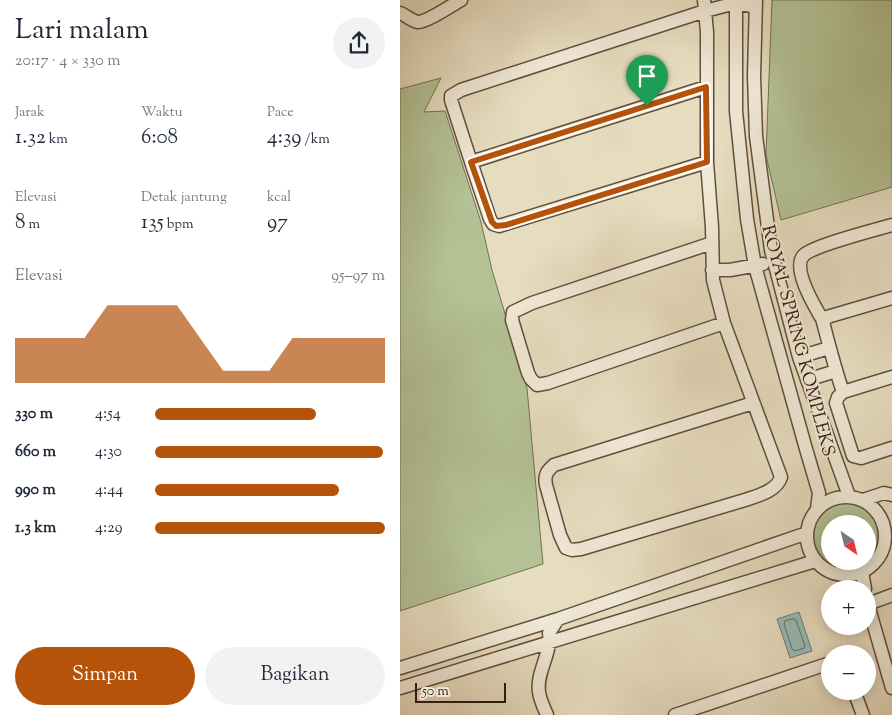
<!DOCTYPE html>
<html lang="id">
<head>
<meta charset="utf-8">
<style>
  :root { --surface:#fff; --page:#f2f2f3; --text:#1f2937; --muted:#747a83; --accent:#b45309 }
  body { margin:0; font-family:"Sorts Mill Goudy",serif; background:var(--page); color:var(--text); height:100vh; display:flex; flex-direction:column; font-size:19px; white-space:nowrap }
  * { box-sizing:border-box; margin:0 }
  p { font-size:16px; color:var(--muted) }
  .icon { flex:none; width:28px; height:28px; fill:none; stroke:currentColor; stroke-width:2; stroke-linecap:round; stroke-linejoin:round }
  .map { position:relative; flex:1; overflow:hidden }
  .drawer { display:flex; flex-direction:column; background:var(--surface); width:400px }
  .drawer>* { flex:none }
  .needle { width:32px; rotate:145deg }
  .fabs { position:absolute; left:421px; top:515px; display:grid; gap:10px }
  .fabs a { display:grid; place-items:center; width:55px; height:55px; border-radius:50%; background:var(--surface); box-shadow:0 2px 12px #0003; font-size:25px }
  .scale { position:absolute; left:15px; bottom:12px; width:91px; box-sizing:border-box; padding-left:5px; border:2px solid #361e10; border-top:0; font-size:14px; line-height:18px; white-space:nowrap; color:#361e10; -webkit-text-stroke:4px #efe8d5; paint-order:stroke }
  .pin { position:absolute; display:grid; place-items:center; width:42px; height:42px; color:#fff; margin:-51px -21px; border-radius:50% 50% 50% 0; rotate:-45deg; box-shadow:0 0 5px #0007 }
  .pin .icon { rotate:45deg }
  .round { display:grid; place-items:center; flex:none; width:52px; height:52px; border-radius:26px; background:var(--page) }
  .head { display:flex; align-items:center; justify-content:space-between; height:85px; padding:0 15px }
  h1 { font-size:28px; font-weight:600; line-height:38px }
  .stats { display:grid; grid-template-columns:repeat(3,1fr); gap:8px; height:85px; padding:5px 15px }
  .stats div { display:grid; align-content:center }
  .stats b { font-size:21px; font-weight:600 }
  .stats small { font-size:14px; font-weight:400 }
  .stats p { font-size:14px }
  .chart { height:140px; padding:10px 15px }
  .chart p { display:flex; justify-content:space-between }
  .chart svg { width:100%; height:90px; margin-top:5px; fill:var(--accent); opacity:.7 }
  .button { display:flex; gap:10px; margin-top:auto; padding:10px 15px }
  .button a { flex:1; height:58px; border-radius:30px; background:var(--accent); color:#fff; font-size:20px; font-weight:600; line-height:58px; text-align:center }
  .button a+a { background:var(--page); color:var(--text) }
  ul { padding:0 15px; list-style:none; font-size:16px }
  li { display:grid; grid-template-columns:80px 60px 1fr; align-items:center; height:38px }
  li i { height:12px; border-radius:6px; background:var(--accent) }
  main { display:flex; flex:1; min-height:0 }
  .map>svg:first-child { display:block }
</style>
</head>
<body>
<main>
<section class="drawer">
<div class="head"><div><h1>Lari malam</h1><p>20:17 · 4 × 330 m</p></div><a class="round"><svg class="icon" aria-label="share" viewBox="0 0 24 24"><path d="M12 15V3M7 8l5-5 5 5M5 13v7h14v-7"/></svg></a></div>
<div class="stats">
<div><p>Jarak</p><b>1.32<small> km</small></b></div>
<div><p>Waktu</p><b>6:08</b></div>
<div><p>Pace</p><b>4:39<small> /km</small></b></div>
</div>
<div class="stats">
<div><p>Elevasi</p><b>8<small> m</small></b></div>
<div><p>Detak jantung</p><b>135<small> bpm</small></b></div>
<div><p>kcal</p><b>97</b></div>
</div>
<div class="chart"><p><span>Elevasi</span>95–97 m</p>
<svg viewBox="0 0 160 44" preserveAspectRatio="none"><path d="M0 44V22L10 22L20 22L30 22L40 6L50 6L60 6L70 6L80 22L90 38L100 38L110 38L120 22L130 22L140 22L150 22L160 22V44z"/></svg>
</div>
<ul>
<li><b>330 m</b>4:54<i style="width:70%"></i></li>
<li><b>660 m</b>4:30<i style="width:99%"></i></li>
<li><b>990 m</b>4:44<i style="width:80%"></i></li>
<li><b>1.3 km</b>4:29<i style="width:100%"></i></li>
</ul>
<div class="button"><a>Simpan</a><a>Bagikan</a></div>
</section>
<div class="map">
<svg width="492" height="715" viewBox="0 0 492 715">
  <rect width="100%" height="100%" fill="#e6dcbf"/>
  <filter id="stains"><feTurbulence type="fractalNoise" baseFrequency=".004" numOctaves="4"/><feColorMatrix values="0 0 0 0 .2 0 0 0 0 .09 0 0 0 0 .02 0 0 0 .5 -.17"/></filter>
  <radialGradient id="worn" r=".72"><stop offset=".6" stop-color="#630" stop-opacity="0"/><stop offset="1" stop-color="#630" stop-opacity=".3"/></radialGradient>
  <path fill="#b3c194" stroke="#747052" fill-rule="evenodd" d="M372,0H492V187L381,220L366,155Z
    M41,78L24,112L45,111L81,222L92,270L127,388L143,564L0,611V89Z
    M450,500L472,509L483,529L480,553L464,569L444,573L425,565L413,549L411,529L421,511L434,502ZM430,524H468V561H430Z"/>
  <path fill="#97bab8" stroke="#707c75" d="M399,612L412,651L390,658L377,619Z"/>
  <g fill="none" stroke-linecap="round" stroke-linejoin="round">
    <path stroke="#666c64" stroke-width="1" d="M394,619L396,620L405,646L404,648L395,651L392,649L384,624L385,621Z"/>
    <g stroke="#624e3c" stroke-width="15">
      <path id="street" d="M304,0L307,32V162L312,227L313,280L324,323L381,477C377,491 357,496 345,500L181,549L172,550L166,548L160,535L146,485C144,475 147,471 154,465L353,403
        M336,0V111L347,219L355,266L406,449L419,493L417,509
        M356,0L354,76L356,136L371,250L399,357L449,496
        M0,13C6,15 11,21 18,22C27,22 52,5 61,0
        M306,87L71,162L51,100V96L61,90L305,11L336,3L355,7
        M71,162L90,219L93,224L99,226L307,162
        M312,243L132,303L113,312L112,320L128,373L131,379L137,385L148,383L324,323
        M312,270H330L363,264
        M424,321L427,317L492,298
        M399,357L429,348
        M492,377L443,392L438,397L436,403L453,456L461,458L492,448
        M407,380L436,371
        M443,392C435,369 429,345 423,322C423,319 419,315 418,312C411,300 392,266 404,255C415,245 475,230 492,225
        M407 536a39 39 0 1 1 78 0a39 39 0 1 1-78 0Z
        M463,500L484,493L492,495
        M462,572L465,589
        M468,604L492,595
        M468,605L492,688
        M0,668L158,619L407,533
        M0,688L415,561
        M454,691L463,715
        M147,715C144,708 140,700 139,692C136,672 152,653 149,633L158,619
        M275,715L430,663"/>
    </g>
    <use href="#street" stroke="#efe8d5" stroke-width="12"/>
  </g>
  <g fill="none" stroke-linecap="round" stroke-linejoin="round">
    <g stroke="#fff" stroke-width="10">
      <path id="route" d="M306,87L307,162L106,225L96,226L92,222L71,162Z"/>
    </g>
    <use href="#route" stroke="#b45309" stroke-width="6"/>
  </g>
  <g text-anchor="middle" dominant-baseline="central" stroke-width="4" stroke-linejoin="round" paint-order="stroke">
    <g font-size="18" fill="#361e10" stroke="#efe8d5">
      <text transform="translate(397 341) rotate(75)">ROYAL SPRING KOMPLEKS</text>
    </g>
  </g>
  <rect width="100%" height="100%" filter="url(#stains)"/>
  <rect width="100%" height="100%" fill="url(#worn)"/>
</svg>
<div class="fabs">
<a><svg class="needle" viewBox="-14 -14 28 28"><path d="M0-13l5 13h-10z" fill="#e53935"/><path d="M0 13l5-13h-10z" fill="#747a83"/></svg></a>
<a>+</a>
<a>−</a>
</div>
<div class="scale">50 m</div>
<div class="pin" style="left:247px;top:106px;background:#1e9e55"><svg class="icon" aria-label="arrive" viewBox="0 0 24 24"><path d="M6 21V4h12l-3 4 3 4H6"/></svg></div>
</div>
</main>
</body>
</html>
